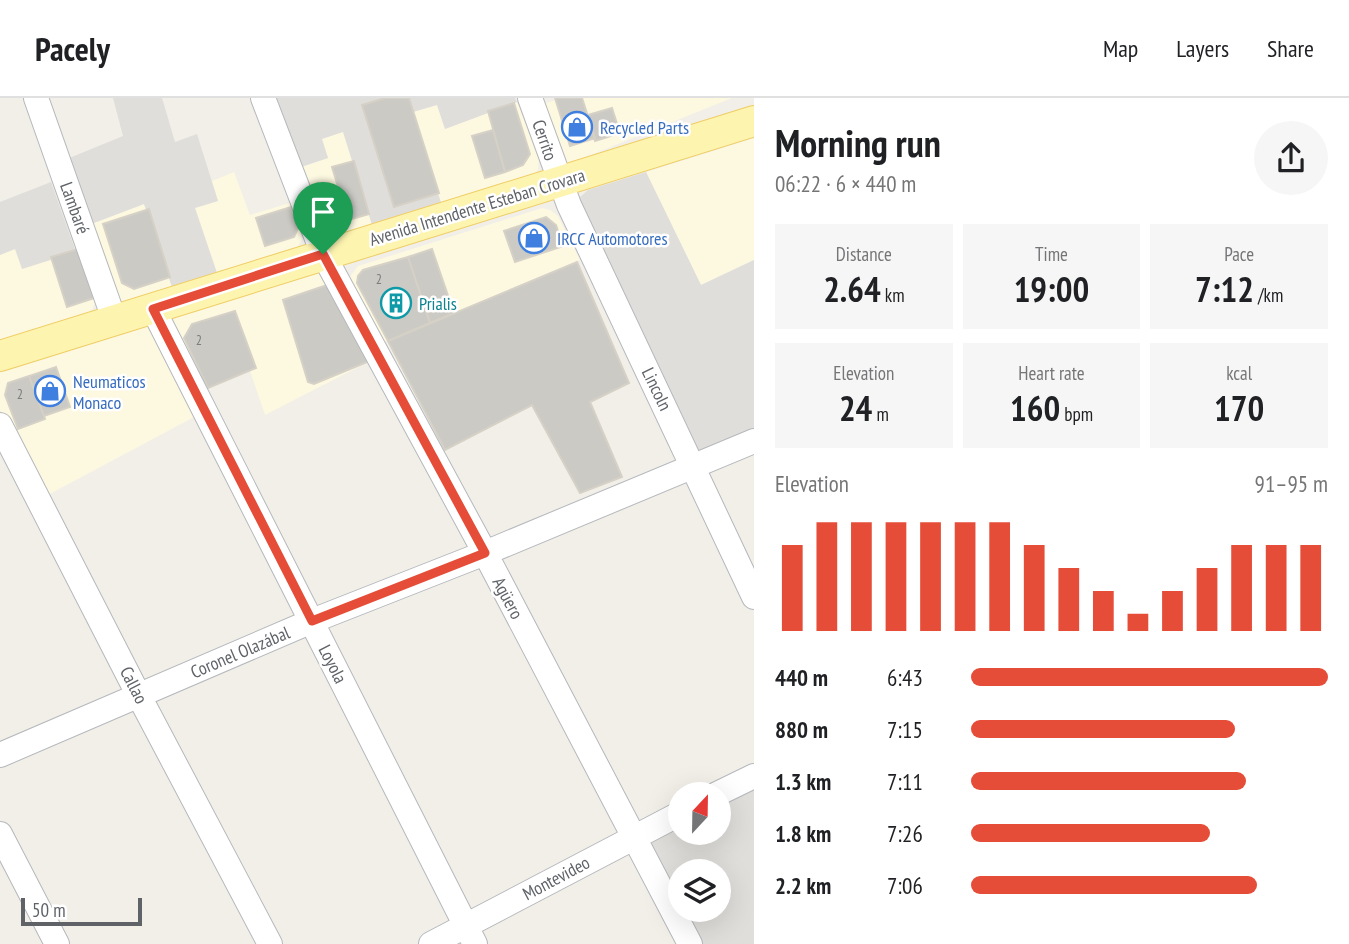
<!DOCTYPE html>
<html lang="en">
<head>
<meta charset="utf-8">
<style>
  :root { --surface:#fff; --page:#f6f6f6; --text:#202124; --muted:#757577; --line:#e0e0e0; --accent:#e64d38 }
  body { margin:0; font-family:"PT Sans Narrow",sans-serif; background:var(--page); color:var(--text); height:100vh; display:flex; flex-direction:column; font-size:26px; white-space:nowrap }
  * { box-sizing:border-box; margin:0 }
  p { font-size:23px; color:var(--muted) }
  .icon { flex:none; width:38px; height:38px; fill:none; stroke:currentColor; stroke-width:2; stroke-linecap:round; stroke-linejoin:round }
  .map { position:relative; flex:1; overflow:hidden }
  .drawer { display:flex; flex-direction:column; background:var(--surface); width:595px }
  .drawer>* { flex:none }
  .needle { width:46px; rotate:22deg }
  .tools { position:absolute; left:668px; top:684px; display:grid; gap:14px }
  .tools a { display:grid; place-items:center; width:63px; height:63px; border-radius:50%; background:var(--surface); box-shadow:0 7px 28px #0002; font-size:35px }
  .scale { position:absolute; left:21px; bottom:18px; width:121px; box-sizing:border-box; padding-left:7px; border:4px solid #5f6368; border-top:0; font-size:19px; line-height:24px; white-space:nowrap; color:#5f6368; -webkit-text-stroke:5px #fff; paint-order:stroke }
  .pin { position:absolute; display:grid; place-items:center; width:60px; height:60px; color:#fff; margin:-72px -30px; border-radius:50% 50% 50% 0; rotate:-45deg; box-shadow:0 0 7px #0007 }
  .pin .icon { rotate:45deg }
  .round { display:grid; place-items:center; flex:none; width:74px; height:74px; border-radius:37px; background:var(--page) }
  .head { display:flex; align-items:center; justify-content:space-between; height:119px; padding:0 21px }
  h1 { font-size:38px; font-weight:600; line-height:52px }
  .metrics { display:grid; grid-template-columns:repeat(3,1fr); gap:10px; height:119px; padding:7px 21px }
  .metrics div { display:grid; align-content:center; border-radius:0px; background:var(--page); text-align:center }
  .metrics b { font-size:35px; font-weight:600 }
  .metrics small { font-size:19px; font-weight:400 }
  .metrics p { font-size:19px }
  .chart { height:196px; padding:14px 21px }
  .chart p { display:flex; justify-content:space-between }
  .chart svg { width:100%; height:126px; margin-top:7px; stroke:var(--accent); stroke-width:6 }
  ul { padding:0 21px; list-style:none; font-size:23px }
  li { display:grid; grid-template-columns:112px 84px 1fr; align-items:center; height:52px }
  li i { height:18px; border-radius:9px; background:var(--accent) }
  header { display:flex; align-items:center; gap:42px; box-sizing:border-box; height:98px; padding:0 35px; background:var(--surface); border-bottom:2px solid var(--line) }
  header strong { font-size:33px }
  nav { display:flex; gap:38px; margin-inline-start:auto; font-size:24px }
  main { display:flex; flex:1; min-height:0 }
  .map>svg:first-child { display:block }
</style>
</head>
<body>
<header>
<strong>Pacely</strong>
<nav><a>Map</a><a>Layers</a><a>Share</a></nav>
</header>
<main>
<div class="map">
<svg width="754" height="846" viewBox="0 0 754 846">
  <rect width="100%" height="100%" fill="#f1efe8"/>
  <path fill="#fdf8e0" d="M561,0H732L571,65L564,64L538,8Z
    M517,4L539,60L538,72L533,77L442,108L413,14L437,7L445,31Z
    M343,33L373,130L334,142L326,140L295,71L328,60L321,41Z
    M754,40V162L701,187L646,74Z
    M234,74L250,117L293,104L302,141L297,150L218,178L195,110L218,103L212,83Z
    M144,106L173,192L127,206L118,203L86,128Z
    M542,110L550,112L558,118L580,162L381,245L349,180L358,168Z
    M15,151L76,154L95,205L92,212L86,218L0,245V157Z
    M317,173L322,174L374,261L265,317L250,273L198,294L170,225L177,218Z
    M141,227L150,230L198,317L46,398L0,312V272Z"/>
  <path fill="#e0deda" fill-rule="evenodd" d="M113,0H162L175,44L197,36L218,103L195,110L218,178L173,192L144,106L86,128L62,63L123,38Z
    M268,0H515L517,4L445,31L437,7L413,14L442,108L373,130L343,34L322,41L328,60L295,71Z
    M646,74L701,187L754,162V334L701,354L693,351L579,100L588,92Z
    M51,84L76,154L22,171L15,151L0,157V104Z
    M754,690V846H697L647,752L650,741L681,726V735H719V707ZM681,774H719V812H681Z"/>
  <path fill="#cccac5" stroke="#d6d1c6" stroke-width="2" d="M385,0H409L439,95L394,109L362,7Z
    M555,0H582L595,40L570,48Z
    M514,5L530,56L523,67L505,74L488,13Z
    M612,10L620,35L595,43L588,17Z
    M493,32L505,74L485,80L472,38Z
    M354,63L369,116L348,122L332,69Z
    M291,109L298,130L294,139L265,148L256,120Z
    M149,111L170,179L134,191L122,185L103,126Z
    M546,119L556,127L563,148L515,164L504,133Z
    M78,151L94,200L67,209L51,159Z
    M432,151L454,215L430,225L408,159Z
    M408,159L430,225L388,243L357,185L358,178L363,172Z
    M577,164L629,285L590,304L622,379L580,395L532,307L445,352L388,243Z
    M330,186L372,262L314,286L308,284L283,202Z
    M235,213L256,270L208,290L184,240L192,226Z
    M56,269L70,309L44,318L29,278Z
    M29,278L45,321L18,331L5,297L8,285Z"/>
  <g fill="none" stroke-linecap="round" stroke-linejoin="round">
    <g stroke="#b5b8bc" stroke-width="26">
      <path id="minor" d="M36,0L114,221
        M263,0L323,156L485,455L690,846
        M530,0L569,107L754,499
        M153,211L475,846
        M0,327L139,598L270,846
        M0,657L312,523L485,455L754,343
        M717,696L754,678
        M0,736L57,846
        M431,846L681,715"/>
    </g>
    <g stroke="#efcd63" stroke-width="32">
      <path id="major" d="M0,258L754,23"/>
    </g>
    <use href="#minor" stroke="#fff" stroke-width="24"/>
    <use href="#major" stroke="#fdf4b0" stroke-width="30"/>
  </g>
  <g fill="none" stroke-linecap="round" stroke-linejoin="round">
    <g stroke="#fff" stroke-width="14">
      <path id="route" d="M323,156L485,455L312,523L153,211Z"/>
    </g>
    <use href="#route" stroke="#e64d38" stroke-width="9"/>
  </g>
  <defs>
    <g id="shop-ring" transform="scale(1.575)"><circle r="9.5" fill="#fff" stroke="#3f7fe0" stroke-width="1.5"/><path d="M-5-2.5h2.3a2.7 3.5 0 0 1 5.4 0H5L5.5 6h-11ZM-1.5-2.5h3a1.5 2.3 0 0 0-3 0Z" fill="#3f7fe0"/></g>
    <g id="building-ring" transform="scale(1.575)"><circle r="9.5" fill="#fff" stroke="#0f9aa8" stroke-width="1.5"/><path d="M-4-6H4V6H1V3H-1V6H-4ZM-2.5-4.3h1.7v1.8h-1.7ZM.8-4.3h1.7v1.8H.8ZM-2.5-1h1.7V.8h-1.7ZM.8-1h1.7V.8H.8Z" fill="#0f9aa8"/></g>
  </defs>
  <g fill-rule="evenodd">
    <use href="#shop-ring" x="577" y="29"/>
    <use href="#shop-ring" x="534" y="140"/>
    <use href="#building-ring" x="396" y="205"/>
    <use href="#shop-ring" x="50" y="293"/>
  </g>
  <g text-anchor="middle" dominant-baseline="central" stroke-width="5" stroke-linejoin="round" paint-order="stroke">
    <g font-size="14" fill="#7a7d7f">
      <text x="379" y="181">2</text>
      <text x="199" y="242">2</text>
      <text x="20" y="296">2</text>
    </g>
    <g font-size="18" fill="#366cbe" stroke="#fff" text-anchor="start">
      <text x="600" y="29">Recycled Parts</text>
      <text x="557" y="140">IRCC Automotores</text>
      <text x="73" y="283">Neumaticos<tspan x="73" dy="21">Monaco</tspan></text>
    </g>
    <g font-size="18" fill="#5f6368" stroke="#fff">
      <text transform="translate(545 42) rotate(71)">Cerrito</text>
      <text transform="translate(477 109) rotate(-17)">Avenida Intendente Esteban Crovara</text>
      <text transform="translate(75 110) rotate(70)">Lambaré</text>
      <text transform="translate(657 291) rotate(64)">Lincoln</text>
      <text transform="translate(508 500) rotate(62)">Agüero</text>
      <text transform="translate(240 554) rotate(-23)">Coronel Olazábal</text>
      <text transform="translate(333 566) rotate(63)">Loyola</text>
      <text transform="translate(134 587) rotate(63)">Callao</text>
      <text transform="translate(556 780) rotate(-28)">Montevideo</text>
    </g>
    <g font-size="18" fill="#0d838f" stroke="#fff" text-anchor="start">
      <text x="419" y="205">Prialis</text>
    </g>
  </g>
</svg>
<div class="tools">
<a><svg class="needle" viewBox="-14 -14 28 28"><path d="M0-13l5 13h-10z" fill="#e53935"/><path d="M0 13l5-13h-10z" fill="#757577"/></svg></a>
<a><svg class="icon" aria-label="layers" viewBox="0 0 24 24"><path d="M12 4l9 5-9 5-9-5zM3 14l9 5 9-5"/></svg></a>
</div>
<div class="scale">50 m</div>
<div class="pin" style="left:323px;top:156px;background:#1e9e55"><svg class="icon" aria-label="arrive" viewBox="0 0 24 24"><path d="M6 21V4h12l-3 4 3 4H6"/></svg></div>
</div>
<section class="drawer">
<div class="head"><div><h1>Morning run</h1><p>06:22 · 6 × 440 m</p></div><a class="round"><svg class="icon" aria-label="share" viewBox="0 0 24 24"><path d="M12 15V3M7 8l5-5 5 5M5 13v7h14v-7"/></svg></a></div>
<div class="metrics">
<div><p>Distance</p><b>2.64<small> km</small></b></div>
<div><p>Time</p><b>19:00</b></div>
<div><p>Pace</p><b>7:12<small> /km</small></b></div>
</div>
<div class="metrics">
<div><p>Elevation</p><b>24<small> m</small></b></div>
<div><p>Heart rate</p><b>160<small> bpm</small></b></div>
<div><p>kcal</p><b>170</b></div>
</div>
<div class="chart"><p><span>Elevation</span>91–95 m</p>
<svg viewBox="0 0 160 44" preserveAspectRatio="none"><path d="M5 44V14M15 44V6M25 44V6M35 44V6M45 44V6M55 44V6M65 44V6M75 44V14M85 44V22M95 44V30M105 44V38M115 44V30M125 44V22M135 44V14M145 44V14M155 44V14"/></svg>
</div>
<ul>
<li><b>440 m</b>6:43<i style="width:100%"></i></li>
<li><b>880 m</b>7:15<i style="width:74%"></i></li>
<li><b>1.3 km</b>7:11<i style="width:77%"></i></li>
<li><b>1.8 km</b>7:26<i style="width:67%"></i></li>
<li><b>2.2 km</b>7:06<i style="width:80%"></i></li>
</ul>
</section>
</main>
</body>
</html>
